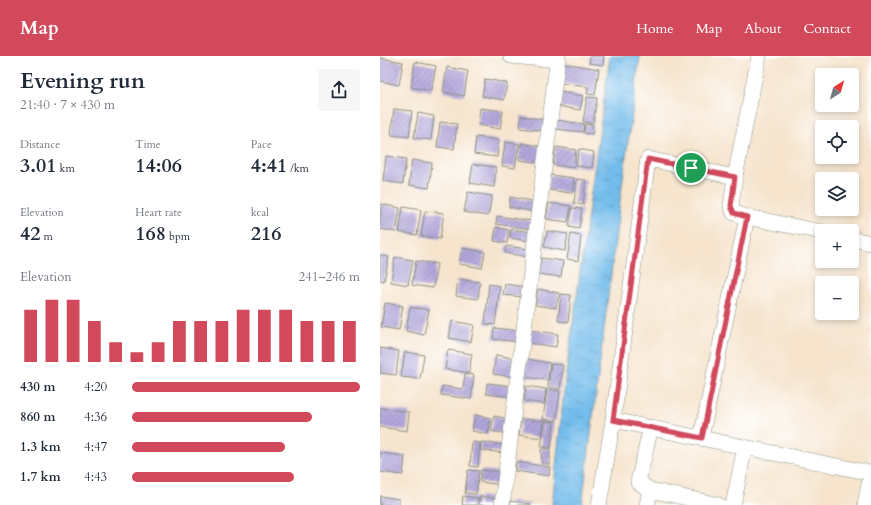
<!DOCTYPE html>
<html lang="en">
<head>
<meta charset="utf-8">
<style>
  :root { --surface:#fff; --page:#f6f6f7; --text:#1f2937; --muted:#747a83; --accent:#d1495b }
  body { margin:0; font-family:Cardo,serif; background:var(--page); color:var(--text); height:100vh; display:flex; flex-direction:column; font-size:15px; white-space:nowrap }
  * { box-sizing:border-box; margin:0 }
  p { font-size:13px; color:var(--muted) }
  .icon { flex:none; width:22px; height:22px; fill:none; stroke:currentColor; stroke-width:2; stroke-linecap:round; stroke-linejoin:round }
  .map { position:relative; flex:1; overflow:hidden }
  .drawer { display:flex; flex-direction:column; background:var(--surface); width:380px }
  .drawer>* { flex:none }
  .needle { width:26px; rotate:37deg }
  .buttons { position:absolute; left:435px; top:12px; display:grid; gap:8px }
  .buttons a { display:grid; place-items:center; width:44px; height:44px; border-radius:4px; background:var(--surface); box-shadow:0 2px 6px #0003; font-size:20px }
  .pin { position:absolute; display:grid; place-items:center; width:34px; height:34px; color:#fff; margin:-17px; border:2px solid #fff; border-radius:50%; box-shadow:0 1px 4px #0007 }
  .round { display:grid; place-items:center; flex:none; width:42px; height:42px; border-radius:4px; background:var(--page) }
  .summary { display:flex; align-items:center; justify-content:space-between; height:68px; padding:0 20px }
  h1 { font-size:22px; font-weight:700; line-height:30px }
  .stats { display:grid; grid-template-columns:repeat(3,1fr); gap:6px; height:68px; padding:4px 20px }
  .stats div { display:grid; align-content:center }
  .stats b { font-size:20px; font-weight:700 }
  .stats small { font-size:11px; font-weight:400 }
  .stats p { font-size:11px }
  .chart { height:112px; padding:8px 20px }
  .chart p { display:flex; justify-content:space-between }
  .chart svg { width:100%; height:72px; margin-top:4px; stroke:var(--accent); stroke-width:6 }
  ul { padding:0 20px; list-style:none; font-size:13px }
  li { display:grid; grid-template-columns:64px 48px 1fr; align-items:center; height:30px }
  li i { height:10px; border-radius:5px; background:var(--accent) }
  header { display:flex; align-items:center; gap:24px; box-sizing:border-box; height:56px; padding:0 20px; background:var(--accent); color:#fff }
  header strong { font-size:19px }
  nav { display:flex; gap:22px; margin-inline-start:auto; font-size:14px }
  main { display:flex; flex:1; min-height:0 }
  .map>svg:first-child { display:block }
</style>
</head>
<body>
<header>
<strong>Map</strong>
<nav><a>Home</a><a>Map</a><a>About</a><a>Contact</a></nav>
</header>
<main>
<section class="drawer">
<div class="summary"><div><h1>Evening run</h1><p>21:40 · 7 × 430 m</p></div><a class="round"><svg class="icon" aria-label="share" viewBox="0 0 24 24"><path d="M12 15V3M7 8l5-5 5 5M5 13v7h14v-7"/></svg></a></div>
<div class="stats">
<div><p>Distance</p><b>3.01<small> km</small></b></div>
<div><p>Time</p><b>14:06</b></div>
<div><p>Pace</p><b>4:41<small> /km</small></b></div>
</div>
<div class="stats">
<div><p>Elevation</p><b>42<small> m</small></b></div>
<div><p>Heart rate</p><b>168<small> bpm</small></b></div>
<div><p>kcal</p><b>216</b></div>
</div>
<div class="chart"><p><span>Elevation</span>241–246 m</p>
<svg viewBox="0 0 160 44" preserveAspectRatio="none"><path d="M5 44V12M15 44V6M25 44V6M35 44V19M45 44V32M55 44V38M65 44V32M75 44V19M85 44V19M95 44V19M105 44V12M115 44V12M125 44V12M135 44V19M145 44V19M155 44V19"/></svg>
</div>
<ul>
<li><b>430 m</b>4:20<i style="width:100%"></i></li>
<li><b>860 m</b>4:36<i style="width:79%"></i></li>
<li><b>1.3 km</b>4:47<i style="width:67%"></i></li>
<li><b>1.7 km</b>4:43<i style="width:71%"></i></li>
</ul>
</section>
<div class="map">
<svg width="491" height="449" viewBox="0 0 491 449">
  <defs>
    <pattern id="water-ripples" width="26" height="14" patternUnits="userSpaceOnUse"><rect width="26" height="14" fill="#72bceb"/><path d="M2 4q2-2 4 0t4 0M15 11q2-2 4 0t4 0" fill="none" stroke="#5d9abf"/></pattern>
    <pattern id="building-hatch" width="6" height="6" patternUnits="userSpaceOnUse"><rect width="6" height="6" fill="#b3a7dc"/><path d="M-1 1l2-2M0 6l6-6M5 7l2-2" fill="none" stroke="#9189b3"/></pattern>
  </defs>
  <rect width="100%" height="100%" fill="#fff"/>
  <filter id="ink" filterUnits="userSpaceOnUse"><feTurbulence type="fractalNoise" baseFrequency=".025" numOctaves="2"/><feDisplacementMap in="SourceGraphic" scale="8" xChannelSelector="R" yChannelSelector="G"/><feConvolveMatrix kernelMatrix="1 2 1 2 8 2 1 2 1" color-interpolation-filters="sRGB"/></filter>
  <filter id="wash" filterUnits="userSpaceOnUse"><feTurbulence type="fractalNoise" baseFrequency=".012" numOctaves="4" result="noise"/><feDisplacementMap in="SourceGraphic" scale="16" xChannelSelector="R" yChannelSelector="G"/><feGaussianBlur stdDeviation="0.9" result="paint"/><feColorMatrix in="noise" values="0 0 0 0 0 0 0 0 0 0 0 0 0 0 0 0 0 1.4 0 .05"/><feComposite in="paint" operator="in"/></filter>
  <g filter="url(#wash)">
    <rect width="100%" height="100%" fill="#f6e4cd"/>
    <path fill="url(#water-ripples)" stroke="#487c90" d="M230,0H260L242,129L202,449H172L185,325Z"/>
    <g id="blocks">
      <path fill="url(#building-hatch)" d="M210,0H224L223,9L209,7Z
        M0,2L23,6L19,29L0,25Z
        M35,6L56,10L51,35L31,31Z
        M183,7L219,13L215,39L207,38L208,31L180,27Z
        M67,11L88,15L84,40L63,36Z
        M105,23L127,27L124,44L102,40Z
        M180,36L203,40L200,54L177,50Z
        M207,41L217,42L213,67L203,66Z
        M100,52L123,55L120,73L98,69Z
        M14,53L32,55L29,81L11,79Z
        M38,57L54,60L51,84L34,82Z
        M141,60L167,64L166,75L140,72Z
        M176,64L204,68L203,76L175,73Z
        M60,66L77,68L74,93L57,91Z
        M205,68L213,69L212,78L204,77Z
        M96,81L119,84L117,101L94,98Z
        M125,86L139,88L135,112L122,110Z
        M141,87L164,91L162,107L139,104Z
        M176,91L196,94L194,112L173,109Z
        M199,93L214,96L212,112L196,110Z
        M6,100L26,103L23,128L3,125Z
        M32,104L52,107L49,132L29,129Z
        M93,108L116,111L114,131L90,127Z
        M170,119L194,122L192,137L168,134Z
        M197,123L206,124L203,149L194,147Z
        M88,136L112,140L108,160L84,156Z
        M130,141L157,146L155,156L129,151Z
        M169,147L191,150L188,166L166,163Z
        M1,148L20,152L16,176L0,173Z
        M23,151L41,154L37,179L19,176Z
        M192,152L202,153L199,173L189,171Z
        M45,155L64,157L60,183L41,180Z
        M117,160L152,165L151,173L116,168Z
        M116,171L129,174L127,187L114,185Z
        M131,173L152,176L150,185L130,182Z
        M167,175L188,178L185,195L164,191Z
        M191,178L201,180L198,205L187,203Z
        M126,190L149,193L148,201L125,197Z
        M82,192L105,196L102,212L79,208Z
        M0,199L9,201L4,225L0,224Z
        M15,201L33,204L28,229L11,226Z
        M161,202L183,205L181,221L158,218Z
        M36,205L57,208L53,232L32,229Z
        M78,223L100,226L98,243L76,240Z
        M109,228L120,230L115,269L105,268Z
        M125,228L145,231L144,241L123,239Z
        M158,233L179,237L176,252L155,249Z
        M181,238L191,239L188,266L178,265Z
        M5,247L23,250L19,274L1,271Z
        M30,251L49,254L44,279L26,275Z
        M72,265L94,269L91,286L69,282Z
        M114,272L141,275L140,286L113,283Z
        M151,274L178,278L176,291L149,287Z
        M0,292L19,295L16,319L0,317Z
        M68,294L92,298L89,317L65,313Z
        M25,296L44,299L40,323L21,321Z
        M116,299L138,303L135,321L113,318Z
        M147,303L170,307L168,324L145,321Z
        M171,308L183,309L180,333L168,331Z
        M85,318L94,319L91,343L61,339L62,330L83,333Z
        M107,327L133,330L132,341L106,338Z
        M146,330L166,333L164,348L144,345Z
        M167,333L180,335L176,365L163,363Z
        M0,352L29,356L27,375L0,371Z
        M95,359L111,362L108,378L92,375Z
        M114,360L130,363L128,378L111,375Z
        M141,363L164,365L162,382L139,379Z
        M165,365L174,366L171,392L161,391Z
        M92,386L100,387L98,411L90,410Z
        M101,386L126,389L125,397L100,394Z
        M161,393H170V408H162Z
        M0,397L25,400L23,419L0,416Z
        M136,406L170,411L169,420L135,415Z
        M88,414L99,415L96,438L85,437Z
        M101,414L123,416L122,429L100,426Z
        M0,440L19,443V449H0Z
        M83,440L98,442L97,449H82Z
        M100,440L119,443V449H99Z
        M130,445L151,448V449H130Z"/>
    </g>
  </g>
  <g filter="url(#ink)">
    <use href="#blocks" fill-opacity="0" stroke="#8a9080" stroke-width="1"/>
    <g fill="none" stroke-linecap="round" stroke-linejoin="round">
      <g stroke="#8a9080" stroke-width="16">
        <path id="minor" d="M131,0L177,4
          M355,121L379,0
          M442,176L367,161L354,157L351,150L355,121L268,103L233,364L491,417
          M472,183L491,187
          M321,382L367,161
          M270,434L339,449
          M122,449L178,0
          M219,449L233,364
          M267,449L270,434L258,426L271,371
          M353,449L365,391
          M485,449L491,419"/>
      </g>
      <use href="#minor" stroke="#fff" stroke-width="15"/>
    </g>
  </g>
  <g fill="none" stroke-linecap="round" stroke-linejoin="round" filter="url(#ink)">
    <g stroke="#fff" stroke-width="8">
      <path id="route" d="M268,103L355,121L351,150L354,157L367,161L322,382L233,364Z"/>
    </g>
    <use href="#route" stroke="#d1495b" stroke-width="5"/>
  </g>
</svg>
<div class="buttons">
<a><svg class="needle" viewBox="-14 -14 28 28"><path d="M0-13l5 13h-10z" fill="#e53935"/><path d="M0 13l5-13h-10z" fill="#747a83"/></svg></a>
<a><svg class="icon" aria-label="locate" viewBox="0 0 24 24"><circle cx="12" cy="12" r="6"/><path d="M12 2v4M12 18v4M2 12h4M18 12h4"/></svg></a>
<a><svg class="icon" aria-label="layers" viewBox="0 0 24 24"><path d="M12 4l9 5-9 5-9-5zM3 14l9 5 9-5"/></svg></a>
<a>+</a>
<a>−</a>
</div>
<div class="pin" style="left:311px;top:112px;background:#1e9e55"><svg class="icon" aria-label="arrive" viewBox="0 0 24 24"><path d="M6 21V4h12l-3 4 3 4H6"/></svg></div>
</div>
</main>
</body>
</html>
